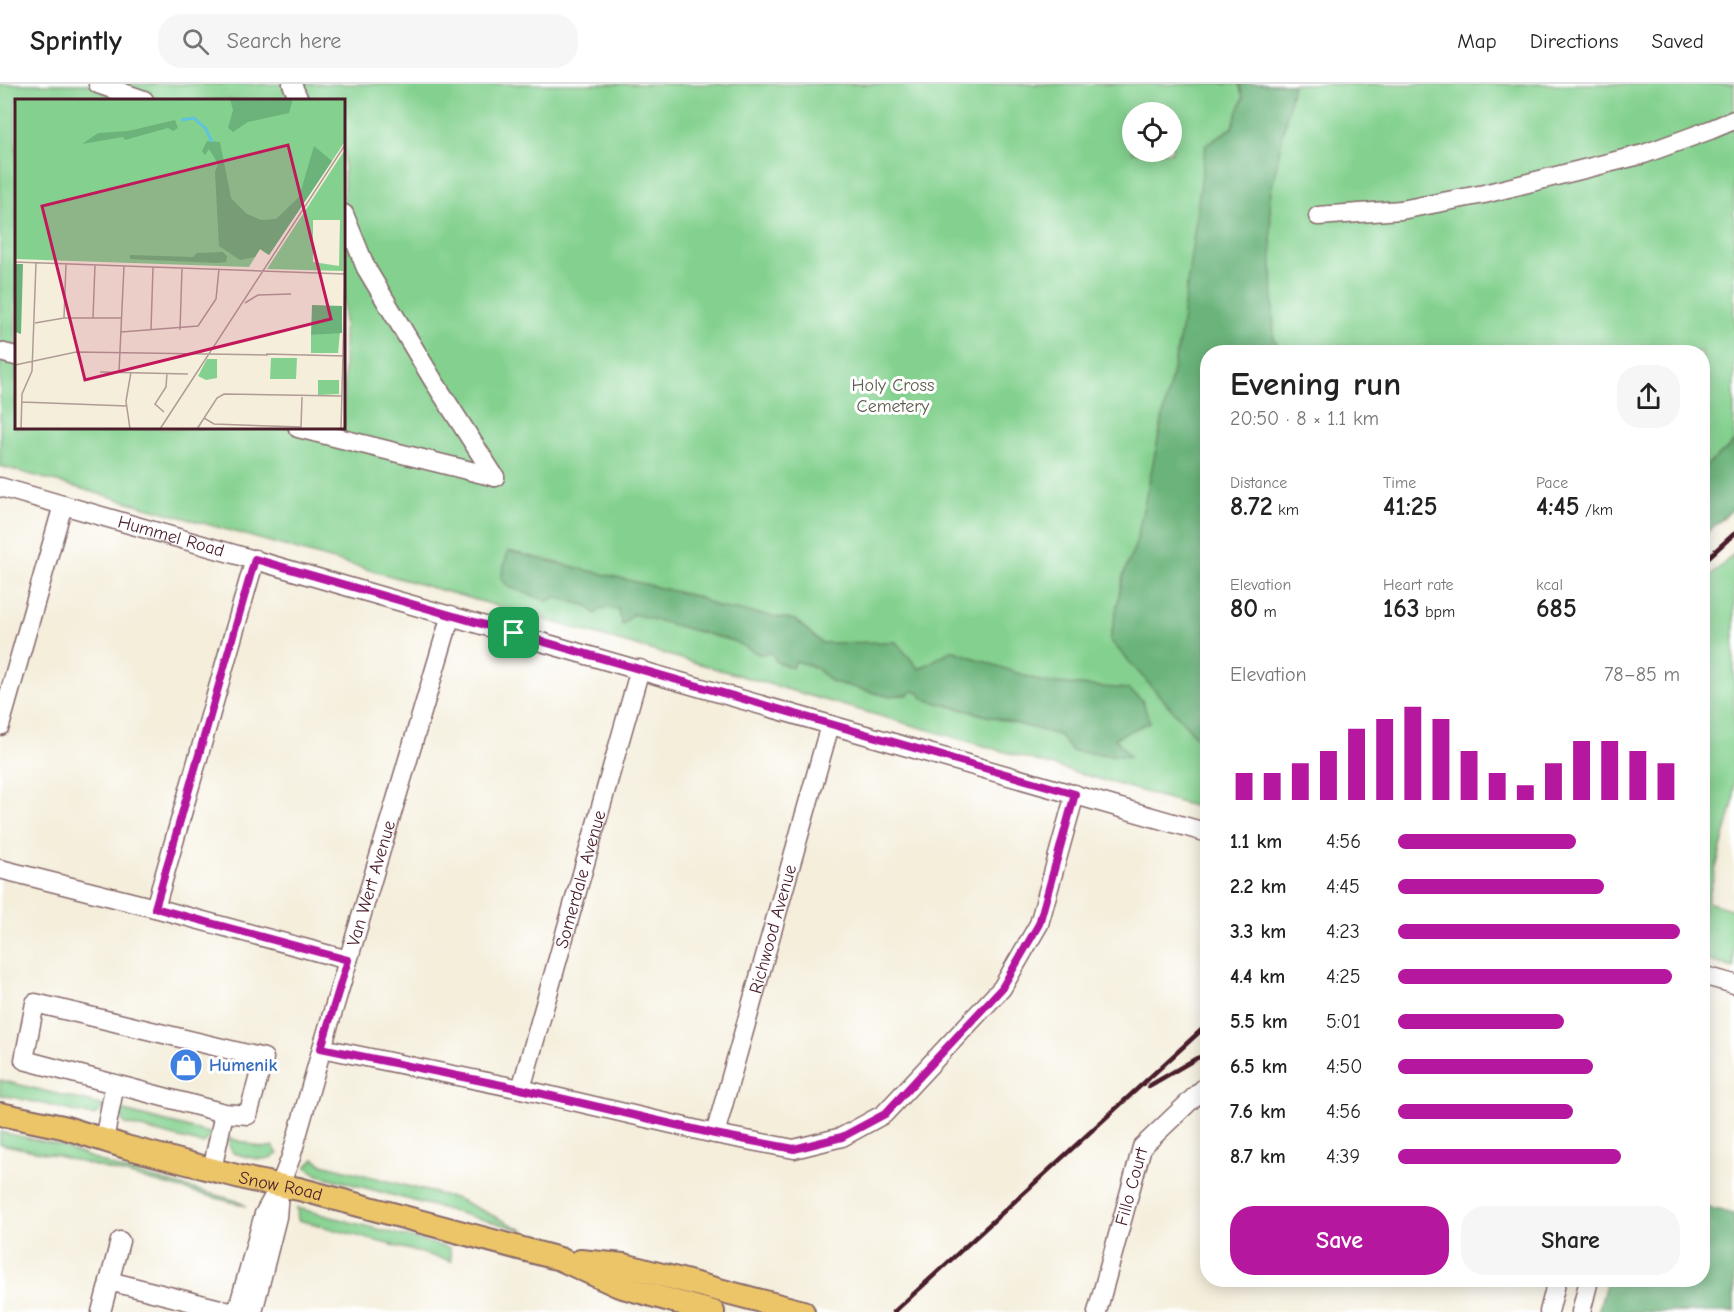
<!DOCTYPE html>
<html lang="en">
<head>
<meta charset="utf-8">
<style>
  :root { --surface:#fff; --page:#f6f6f6; --text:#222; --muted:#767676; --line:#e0e0e0; --accent:#b5179e }
  body { margin:0; font-family:"Comic Neue",sans-serif; background:var(--page); color:var(--text); height:100vh; display:flex; flex-direction:column; font-size:22px; white-space:nowrap }
  * { box-sizing:border-box; margin:0 }
  p { font-size:20px; color:var(--muted) }
  .icon { flex:none; width:33px; height:33px; fill:none; stroke:currentColor; stroke-width:2; stroke-linecap:round; stroke-linejoin:round }
  .map { position:relative; flex:1; overflow:hidden }
  .panel { position:absolute; left:1200px; top:261px; width:510px; height:942px; display:flex; flex-direction:column; background:var(--surface); border-radius:24px; box-shadow:0 3px 15px #0003 }
  .panel>* { flex:none }
  .tools { position:absolute; left:1122px; top:18px; display:grid; gap:12px }
  .tools a { display:grid; place-items:center; width:60px; height:60px; border-radius:50%; background:var(--surface); box-shadow:0 3px 15px #0003; font-size:30px }
  .pin { position:absolute; display:grid; place-items:center; width:51px; height:51px; color:#fff; margin:-26px; border-radius:12px; box-shadow:0 3px 9px #0006 }
  .round { display:grid; place-items:center; flex:none; width:63px; height:63px; border-radius:24px; background:var(--page) }
  .headline { display:flex; align-items:center; justify-content:space-between; height:102px; padding:0 30px }
  h1 { font-size:33px; font-weight:600; line-height:45px }
  .figures { display:grid; grid-template-columns:repeat(3,1fr); gap:9px; height:102px; padding:6px 30px }
  .figures div { display:grid; align-content:center }
  .figures b { font-size:26px; font-weight:600 }
  .figures small { font-size:16px; font-weight:400 }
  .figures p { font-size:16px }
  .chart { height:168px; padding:12px 30px }
  .chart p { display:flex; justify-content:space-between }
  .chart svg { width:100%; height:108px; margin-top:6px; stroke:var(--accent); stroke-width:6 }
  .action { display:flex; gap:12px; margin-top:auto; padding:12px 30px }
  .action a { flex:1; height:69px; border-radius:24px; background:var(--accent); color:#fff; font-size:24px; font-weight:600; line-height:69px; text-align:center }
  .action a+a { background:var(--page); color:var(--text) }
  ul { padding:0 30px; list-style:none; font-size:20px }
  li { display:grid; grid-template-columns:96px 72px 1fr; align-items:center; height:45px }
  li i { height:15px; border-radius:8px; background:var(--accent) }
  header { display:flex; align-items:center; gap:36px; box-sizing:border-box; height:84px; padding:0 30px; background:var(--surface); border-bottom:2px solid var(--line) }
  header strong { font-size:28px }
  nav { display:flex; gap:33px; margin-inline-start:auto; font-size:21px }
  .search { width:420px; height:54px; background:var(--page); display:flex; align-items:center; gap:15px; box-sizing:border-box; padding:0 21px; border-radius:24px; color:var(--muted); font-size:22px }
  .map>svg:first-child { display:block }
</style>
</head>
<body>
<header>
<strong>Sprintly</strong>
<div class="search"><svg class="icon" aria-label="search" viewBox="0 0 24 24"><circle cx="10" cy="10" r="6"/><path d="M15 15l6 6"/></svg>Search here</div>
<nav><a>Map</a><a>Directions</a><a>Saved</a></nav>
</header>
<div class="map">
<svg width="1734" height="1228" viewBox="0 0 1734 1228">
  <rect width="100%" height="100%" fill="#fff"/>
  <filter id="ink" filterUnits="userSpaceOnUse"><feTurbulence type="fractalNoise" baseFrequency=".0167" numOctaves="2"/><feDisplacementMap in="SourceGraphic" scale="12" xChannelSelector="R" yChannelSelector="G"/><feConvolveMatrix kernelMatrix="1 2 1 2 8 2 1 2 1" color-interpolation-filters="sRGB"/></filter>
  <filter id="wash" filterUnits="userSpaceOnUse"><feTurbulence type="fractalNoise" baseFrequency=".008" numOctaves="4" result="noise"/><feDisplacementMap in="SourceGraphic" scale="24" xChannelSelector="R" yChannelSelector="G"/><feGaussianBlur stdDeviation="1.35" result="paint"/><feColorMatrix in="noise" values="0 0 0 0 0 0 0 0 0 0 0 0 0 0 0 0 0 1.4 0 .05"/><feComposite in="paint" operator="in"/></filter>
  <g filter="url(#wash)">
    <rect width="100%" height="100%" fill="#f4eedb"/>
    <path fill="#84d18f" stroke="#67785d" stroke-width="1.5" fill-rule="evenodd" d="M0,0H1734V424L1703,452L1702,268H1208L1207,726L494,521L0,382ZM16,16H344V344H16ZM1132,28H1172V68H1132Z
      M1734,470V715L1707,818L1734,826V884L1703,875L1702,500Z
      M0,996L105,1022L100,1027L93,1032L35,1018L0,1011Z
      M120,1026L213,1050L203,1060L125,1040L121,1033Z
      M0,1048L56,1060L120,1085L223,1113L237,1117L246,1122L54,1071L0,1060Z
      M229,1054L263,1064L273,1062L278,1070C264,1080 248,1073 233,1069L229,1061Z
      M314,1075L322,1080L458,1115L525,1147L318,1091L306,1083Z
      M297,1124L450,1164L451,1177L298,1136Z"/>
    <path fill="#6bb37a" stroke="#5a6952" stroke-width="1.5" d="M1239,0H1293L1270,113L1274,255L1282,268H1208L1207,665L1110,556L1123,492L1136,459L1180,252L1206,60L1232,44L1243,14Z
      M1734,357V424L1703,452V384L1727,365Z
      M508,467L698,513L718,523L795,536L822,559L896,558L919,585L952,566L1043,598L1128,605L1142,616L1150,638L1115,654L1130,673L1072,667L1059,651L923,615L919,609L913,607L907,611L886,612L830,597L817,584L796,577L792,584L777,578L771,569L759,570L733,557L633,530L622,541L618,525L602,524L595,530L588,522L555,513L547,517L509,503L501,494Z
      M1703,1122L1734,1130V1228H1598L1607,1196H1702Z"/>
  </g>
  <g filter="url(#ink)">
    <g fill="none" stroke-linecap="round" stroke-linejoin="round">
      <g stroke="#866769" stroke-width="21">
        <g id="minor">
          <path d="M98,0L144,16"/>
          <path d="M292,0L299,16"/>
          <path d="M344,130L366,184L433,296L495,393"/>
          <path d="M1318,132L1401,126L1484,110L1644,70L1710,46L1734,36"/>
          <path d="M0,268L16,272"/>
          <path d="M298,344L495,393"/>
          <path id="s1" d="M0,403L1208,749"/>
          <path d="M0,642L63,421"/>
          <path d="M0,785L155,824L348,876"/>
          <path d="M155,824L255,475"/>
          <path d="M1702,891L1734,900"/>
          <path d="M35,919L264,974L248,1031L224,1029L24,976Z"/>
          <path d="M322,964L521,1005L715,1050L794,1065L842,1053L884,1030L1002,904L1039,840L1075,710"/>
          <path id="s2" d="M521,1005L640,585"/>
          <path id="s3" d="M715,1050L830,641"/>
          <path d="M104,1056L115,1000"/>
          <path d="M212,1086L224,1029"/>
          <path d="M109,1197L232,1228"/>
          <path d="M101,1228L120,1157"/>
          <path id="s4" d="M237,1228L264,1130L280,1101L291,1073L322,964L451,531"/>
          <path d="M253,1228L277,1133L279,1109"/>
          <path id="s5" d="M1097,1228L1142,1063L1208,1000"/>
          <path d="M1549,1228L1557,1196"/>
          <path d="M1581,1228L1589,1196"/>
        </g>
      </g>
      <g stroke="#866769" stroke-width="26">
        <g id="major">
          <path id="s6" d="M0,1030L63,1043L126,1063L252,1096L299,1105L560,1175L619,1202L713,1228"/>
          <path d="M580,1177L624,1181L803,1228"/>
        </g>
      </g>
      <use href="#minor" stroke="#fff" stroke-width="18"/>
      <use href="#major" stroke="#edc569" stroke-width="22"/>
      <path stroke="#4a1f2b" stroke-width="4.5" d="M1702,479L1734,450
        M1149,1002L1197,974L1208,970
        M894,1228L1208,940"/>
    </g>
  </g>
  <g fill="none" stroke-linecap="round" stroke-linejoin="round" filter="url(#ink)">
    <g stroke="#fff" stroke-width="12">
      <path id="route" d="M255,475L1075,710L1039,840L1002,904L885,1030L842,1053L794,1065L715,1050L521,1005L321,964L348,876L155,824Z"/>
    </g>
    <use href="#route" stroke="#b5179e" stroke-width="8"/>
  </g>
  <defs>
    <g id="shop-disc" transform="scale(1.725)"><circle r="9.5" fill="#3f7fe0" stroke="#fff"/><path d="M-5-2.5h2.3a2.7 3.5 0 0 1 5.4 0H5L5.5 6h-11ZM-1.5-2.5h3a1.5 2.3 0 0 0-3 0Z" fill="#fff"/></g>
  </defs>
  <g fill-rule="evenodd">
    <use href="#shop-disc" x="186" y="981"/>
  </g>
  <g text-anchor="middle" dominant-baseline="central" stroke-width="6" stroke-linejoin="round" paint-order="stroke">
    <g font-size="18" fill="#5e5d4e" stroke="#fff">
      <text x="893" y="301">Holy Cross<tspan x="893" dy="21">Cemetery</tspan></text>
    </g>
    <g font-size="18" fill="#4a1f2b" stroke="#fff">
      <text stroke="none"><textPath href="#s1" startOffset="178">Hummel Road</textPath></text>
      <text stroke="none"><textPath href="#s2" startOffset="218">Somerdale Avenue</textPath></text>
      <text stroke="none"><textPath href="#s4" startOffset="450">Van Wert Avenue</textPath></text>
      <text stroke="none"><textPath href="#s3" startOffset="213">Richwood Avenue</textPath></text>
      <text stroke="none"><textPath href="#s6" startOffset="290">Snow Road</textPath></text>
      <text stroke="none"><textPath href="#s5" startOffset="130">Fillo Court</textPath></text>
    </g>
    <g font-size="18" font-weight="bold" fill="#366cbe" stroke="#fff" text-anchor="start">
      <text x="209" y="981">Humenik</text>
    </g>
  </g>
  <g transform="translate(15 15)">
    <rect width="330" height="330" fill="#f4eedb"/>
    <path d="M0,0H330L329,44L254,156L245,150L234,168L0,160ZM329,52L328,172L252,170ZM298,121H325L324,167L298,163ZM325,233L323,254H296V236ZM256,259H282L281,280H255ZM192,260H202V279L191,281L183,277ZM303,281H324V295L303,296Z" fill="#84d18f" fill-rule="evenodd"/>
    <path d="M215,0H278L274,14L233,23L218,33L213,29L218,11ZM160,21L163,29L158,32L153,29L110,41L108,38L67,45L83,34L113,32ZM192,42L205,43L216,99L232,115L246,121L261,120L284,98L299,47L317,62L254,156L245,150L240,158L225,161L204,147L200,73L203,65L194,50L190,56L187,52ZM208,153L212,157L211,163L202,164L115,160V156L178,158L182,154ZM1,165H8L6,235L0,233ZM297,206L327,207V234L296,236Z" fill="#6bb37a"/>
    <path fill="none" stroke="#5fc4dd" stroke-width="3" d="M166,21L179,19L191,30L197,43"/>
    <path fill="none" stroke="#b09b95" stroke-width="1.5" d="M0,163L330,175M230,204L243,196L276,195M49,219L51,165M78,219L80,166M20,224L49,219H107M136,231L138,168M165,231L167,169M106,233L183,227L201,200L204,170M251,255L330,257M0,266L61,253L253,256M85,273L173,275M104,273L109,167M7,303L112,307M149,313L140,305L151,288L152,274M189,319L199,325L286,328L287,298M6,330L7,295L17,272L21,164M115,330L111,302L116,273M145,330L330,46M182,330L202,299L209,295L327,297M326,330L330,178"/>
    <path fill="#c2185b" fill-opacity="0.15" stroke="#c2185b" stroke-width="3" d="M273,46L316,220L70,281L27,107Z"/>
    <rect width="330" height="330" fill="none" stroke="#4a1f2b" stroke-width="3"/>
  </g>
</svg>
<div class="tools">
<a><svg class="icon" aria-label="locate" viewBox="0 0 24 24"><circle cx="12" cy="12" r="6"/><path d="M12 2v4M12 18v4M2 12h4M18 12h4"/></svg></a>
</div>
<div class="pin" style="left:514px;top:549px;background:#1e9e55"><svg class="icon" aria-label="arrive" viewBox="0 0 24 24"><path d="M6 21V4h12l-3 4 3 4H6"/></svg></div>
<section class="panel">
<div class="headline"><div><h1>Evening run</h1><p>20:50 · 8 × 1.1 km</p></div><a class="round"><svg class="icon" aria-label="share" viewBox="0 0 24 24"><path d="M12 15V3M7 8l5-5 5 5M5 13v7h14v-7"/></svg></a></div>
<div class="figures">
<div><p>Distance</p><b>8.72<small> km</small></b></div>
<div><p>Time</p><b>41:25</b></div>
<div><p>Pace</p><b>4:45<small> /km</small></b></div>
</div>
<div class="figures">
<div><p>Elevation</p><b>80<small> m</small></b></div>
<div><p>Heart rate</p><b>163<small> bpm</small></b></div>
<div><p>kcal</p><b>685</b></div>
</div>
<div class="chart"><p><span>Elevation</span>78–85 m</p>
<svg viewBox="0 0 160 44" preserveAspectRatio="none"><path d="M5 44V33M15 44V33M25 44V29M35 44V24M45 44V15M55 44V11M65 44V6M75 44V11M85 44V24M95 44V33M105 44V38M115 44V29M125 44V20M135 44V20M145 44V24M155 44V29"/></svg>
</div>
<ul>
<li><b>1.1 km</b>4:56<i style="width:63%"></i></li>
<li><b>2.2 km</b>4:45<i style="width:73%"></i></li>
<li><b>3.3 km</b>4:23<i style="width:100%"></i></li>
<li><b>4.4 km</b>4:25<i style="width:97%"></i></li>
<li><b>5.5 km</b>5:01<i style="width:59%"></i></li>
<li><b>6.5 km</b>4:50<i style="width:69%"></i></li>
<li><b>7.6 km</b>4:56<i style="width:62%"></i></li>
<li><b>8.7 km</b>4:39<i style="width:79%"></i></li>
</ul>
<div class="action"><a>Save</a><a>Share</a></div>
</section>
</div>
</body>
</html>
